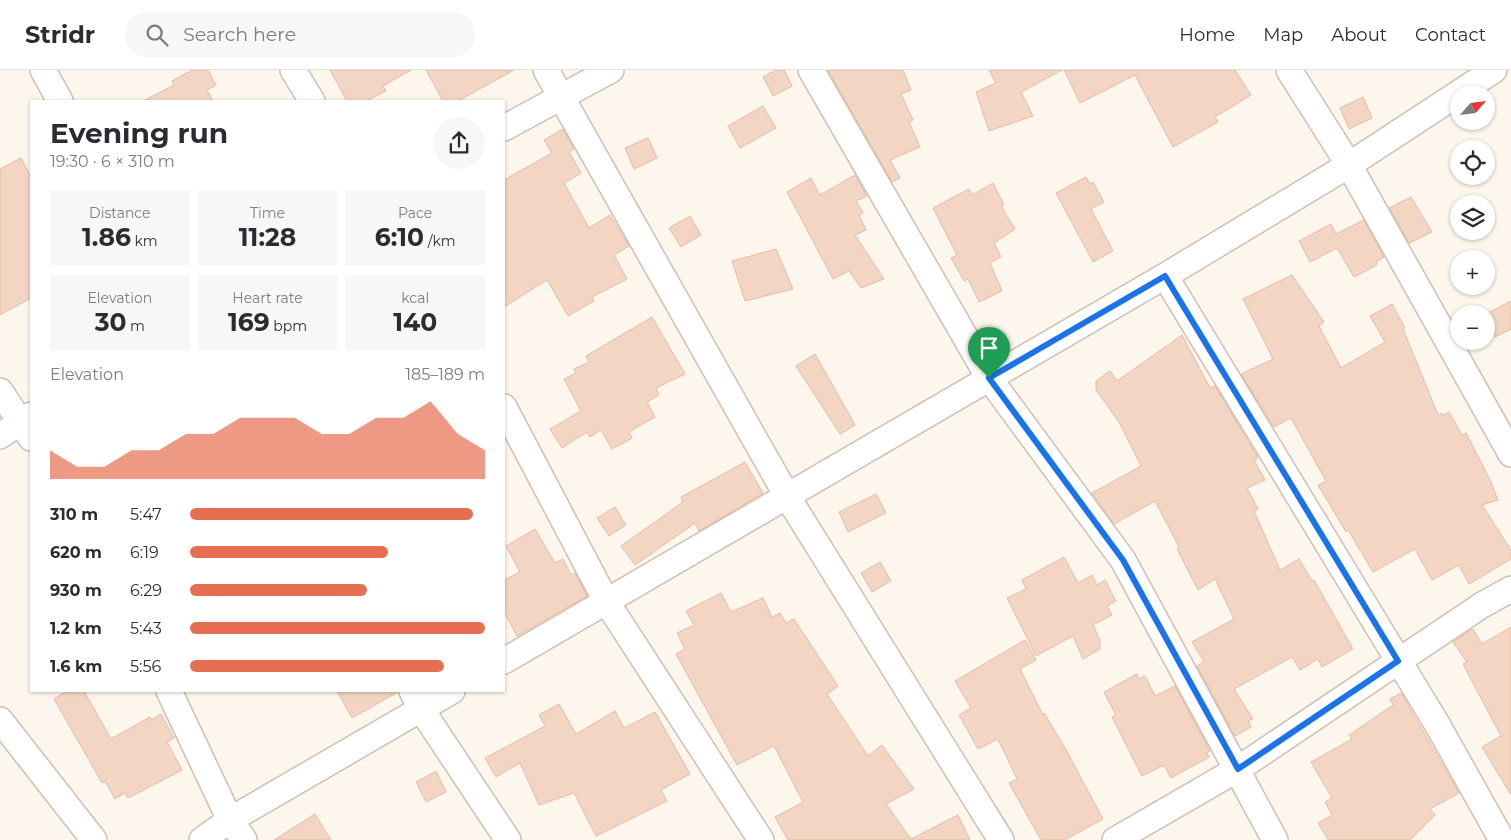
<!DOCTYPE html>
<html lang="en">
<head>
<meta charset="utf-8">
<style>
  :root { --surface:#fff; --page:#f7f7f7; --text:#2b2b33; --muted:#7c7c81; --line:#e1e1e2; --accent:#e76f51 }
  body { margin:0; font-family:Montserrat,sans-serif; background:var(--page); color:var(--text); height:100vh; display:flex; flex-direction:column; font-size:19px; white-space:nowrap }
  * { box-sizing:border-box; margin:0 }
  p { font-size:16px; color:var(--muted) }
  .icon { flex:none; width:28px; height:28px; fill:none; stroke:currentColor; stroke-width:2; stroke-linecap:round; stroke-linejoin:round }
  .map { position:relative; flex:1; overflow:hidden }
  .side { position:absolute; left:30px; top:30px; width:475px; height:592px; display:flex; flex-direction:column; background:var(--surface); border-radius:0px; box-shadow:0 1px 4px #0004 }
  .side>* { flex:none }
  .needle { width:32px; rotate:62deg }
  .tools { position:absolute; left:1450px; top:15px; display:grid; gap:10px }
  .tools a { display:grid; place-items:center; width:45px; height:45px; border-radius:50%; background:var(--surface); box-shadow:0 1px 4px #0004; font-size:25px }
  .pin { position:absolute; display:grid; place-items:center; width:42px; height:42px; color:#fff; margin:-51px -21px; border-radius:50% 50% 50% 0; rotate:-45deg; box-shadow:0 0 5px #0007 }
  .pin .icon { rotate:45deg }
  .round { display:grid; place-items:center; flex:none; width:52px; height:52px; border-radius:26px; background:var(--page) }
  .overview { display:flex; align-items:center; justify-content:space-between; height:85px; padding:0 20px }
  h1 { font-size:28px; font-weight:700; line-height:38px }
  .figures { display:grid; grid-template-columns:repeat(3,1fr); gap:8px; height:85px; padding:5px 20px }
  .figures div { display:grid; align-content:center; border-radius:0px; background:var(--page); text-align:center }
  .figures b { font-size:25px; font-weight:700 }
  .figures small { font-size:14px; font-weight:400 }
  .figures p { font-size:14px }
  .chart { height:140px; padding:10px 20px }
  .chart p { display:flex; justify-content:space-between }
  .chart svg { width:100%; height:90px; margin-top:5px; fill:var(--accent); opacity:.7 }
  ul { padding:0 20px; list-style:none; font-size:16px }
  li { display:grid; grid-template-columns:80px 60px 1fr; align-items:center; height:38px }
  li i { height:12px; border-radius:6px; background:var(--accent) }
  header { display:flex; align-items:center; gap:30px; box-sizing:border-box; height:70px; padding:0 25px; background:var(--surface); border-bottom:1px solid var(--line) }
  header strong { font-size:24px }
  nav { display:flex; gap:28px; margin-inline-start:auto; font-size:18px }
  .search { width:350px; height:45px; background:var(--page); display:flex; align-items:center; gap:12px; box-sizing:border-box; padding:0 18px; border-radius:28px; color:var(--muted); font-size:19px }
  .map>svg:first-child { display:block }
</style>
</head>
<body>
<header>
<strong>Stridr</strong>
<div class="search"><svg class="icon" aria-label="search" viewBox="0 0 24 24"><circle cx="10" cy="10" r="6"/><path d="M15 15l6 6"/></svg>Search here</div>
<nav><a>Home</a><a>Map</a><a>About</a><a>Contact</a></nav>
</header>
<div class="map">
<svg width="1511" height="770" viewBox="0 0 1511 770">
  <rect width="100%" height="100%" fill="#fdf6ec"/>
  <path fill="#f3d5c3" stroke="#e6bba3" d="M192,0H208L216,15L207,20L213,31H143L174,15L172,11Z
    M330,0H411L383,16L386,21L366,31H347Z
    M426,0H514L458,31H443Z
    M776,0H784L792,16L773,26L763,7Z
    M828,0H903L911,20L901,24L913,50L909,52L920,77L890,90L900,108L892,112Z
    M989,0H1062L1021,22L1033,46L989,61L976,22L996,13Z
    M1064,0H1235L1251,25L1215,47L1218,52L1173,77L1135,5L1080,33Z
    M1363,27L1372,48L1349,59L1340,38Z
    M763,36L776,58L740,78L728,56Z
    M563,59L574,79L569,82L581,103L564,113L589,158L610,145L629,176L614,185L627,209L592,227L594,231L568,246L547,210L504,237V110L552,83L544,70Z
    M648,68L657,88L634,99L625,78Z
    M21,88L31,107V228L0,245V99Z
    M855,105L867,126L856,131L863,143L859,145L866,160L855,165L884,209L861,218L849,201L833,209L787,122L811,108L820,125Z
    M1086,107L1090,114L1093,112L1104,132L1091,139L1113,181L1093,192L1056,123Z
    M993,113L1004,135L1001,136L1015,159L994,173L1001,187L990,193L1002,221L979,232L968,209L964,211L951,188L957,185L933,138L969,119L972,125Z
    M1411,127L1432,162L1409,173L1389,138Z
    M690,146L701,165L681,177L669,158Z
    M1364,150L1384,187L1376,192L1377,195L1354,207L1337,178L1310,192L1299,171L1331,154L1336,164Z
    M776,179L793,219L745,231L732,191Z
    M1292,205L1324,252L1319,256L1341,298L1385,272L1370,246L1392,234L1405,258L1403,259L1438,345L1441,343L1442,346L1449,342L1462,365L1466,363L1491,412L1498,430L1482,435L1511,480V489L1469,514L1459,495L1432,510L1415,479L1373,502L1348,460L1346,462L1318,415L1326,411L1291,348L1274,357L1241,304L1273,289L1243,229Z
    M1511,231V259L1495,267L1486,250V244Z
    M652,247L685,304L656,318L659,325L647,332L655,347L629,362L632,368L612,379L601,360L590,367L587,362L562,378L550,359L581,341L564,309L576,303L574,299L589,292L586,286Z
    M1182,265L1210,318L1215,316L1258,388L1254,390L1265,410L1247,418L1258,439L1254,441L1280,500L1299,489L1312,511L1314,510L1353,579L1322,597L1318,589L1300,600L1292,587L1234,619L1253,649L1248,651L1251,657L1235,666L1197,596L1204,592L1192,572L1234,549L1215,509L1198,520L1177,479L1179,477L1155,431L1114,454L1092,423L1141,396L1119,352L1096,320V311L1110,301L1117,311Z
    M815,284L855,355L840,364L796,296Z
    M745,392L763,423L699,461L695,453L635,495L621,476L683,432L681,427Z
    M876,424L886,443L848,462L839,442Z
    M615,437L626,455L609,466L597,448Z
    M535,459L555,493L563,489L571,505L575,503L587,526L517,566L504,542V510L520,502L506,476Z
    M1064,487L1078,513L1092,505L1097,515L1105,510L1116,531L1107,536L1112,545L1093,555L1100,570V579L1083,589L1073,566L1036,586L1007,528L1026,519L1022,510Z
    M880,492L891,511L872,522L861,503Z
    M721,523L731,542L763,528L772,547L780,543L786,553L794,549L838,616L827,624L868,686L882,675L914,719L886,734L911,769L958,745L970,770H788L775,747L803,732L774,676L737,695L676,584L685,579L677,563L694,555L686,541Z
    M1511,557V725L1482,677L1501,666L1463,594L1467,592L1453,572L1473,559L1482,574Z
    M1025,570L1036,590L1020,599L1043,645L1044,643L1065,678L1103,749L1065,770H1041L1009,713L1017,709L998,669L978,679L959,645L971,638L955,611Z
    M1137,604L1138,609L1145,606L1155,626L1175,616L1210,681L1207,683L1209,687L1171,708L1164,695L1142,706L1112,647L1116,645L1104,622Z
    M67,621H84L111,669L150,647L151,650L161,644L174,668L167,672L182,700L128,728L125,723L115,729L105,711L102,713L54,629Z
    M337,621H398V622L352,648Z
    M1401,623L1459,723L1430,739L1435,745L1410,770H1328L1318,753L1332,745L1325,732L1332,728L1311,692L1352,669L1349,665L1393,635L1390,629Z
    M559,634L576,664L615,641L624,658L655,642L690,704L661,720L667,731L596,766L574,723L539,735L520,693L496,707L485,688L545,656L539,645Z
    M436,701L446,722L426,732L416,712Z
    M315,744L331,770H274Z"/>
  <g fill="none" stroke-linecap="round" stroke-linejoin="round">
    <g stroke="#d1beb0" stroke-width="28">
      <path id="minor" d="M43,0L60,31
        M293,0L312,31
        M546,0L787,426L1001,770
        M811,0L989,308L1123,490L1275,770
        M1289,0L1349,95L1511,384
        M504,58L611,0
        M1165,206L1437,654L1502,770
        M0,321L31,368
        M504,337L606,531L761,770
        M0,366L31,345
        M504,591L1165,206L1349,95L1494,0
        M169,621L230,750L244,770
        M412,621L421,639L508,770
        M0,650L94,770
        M202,770L230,750L452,621
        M1115,770L1238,699L1482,535L1511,519"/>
    </g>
    <use href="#minor" stroke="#fff" stroke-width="25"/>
  </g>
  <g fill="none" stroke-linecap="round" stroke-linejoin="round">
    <g stroke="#fff" stroke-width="10">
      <path id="route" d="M1165,206L1398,591L1238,699L1123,490L989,308Z"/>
    </g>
    <use href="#route" stroke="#1a73e8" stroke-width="6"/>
  </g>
</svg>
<div class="tools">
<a><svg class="needle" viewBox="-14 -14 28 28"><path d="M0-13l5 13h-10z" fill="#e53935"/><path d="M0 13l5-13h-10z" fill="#7c7c81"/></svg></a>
<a><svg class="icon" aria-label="locate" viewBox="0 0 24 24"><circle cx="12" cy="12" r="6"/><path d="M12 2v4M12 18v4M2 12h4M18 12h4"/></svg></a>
<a><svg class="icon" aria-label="layers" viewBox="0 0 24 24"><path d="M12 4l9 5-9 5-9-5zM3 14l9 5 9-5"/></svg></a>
<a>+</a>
<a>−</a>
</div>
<div class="pin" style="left:989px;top:308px;background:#1e9e55"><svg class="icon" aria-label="arrive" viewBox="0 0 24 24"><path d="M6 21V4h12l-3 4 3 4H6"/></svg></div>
<section class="side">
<div class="overview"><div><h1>Evening run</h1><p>19:30 · 6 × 310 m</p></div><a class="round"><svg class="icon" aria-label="share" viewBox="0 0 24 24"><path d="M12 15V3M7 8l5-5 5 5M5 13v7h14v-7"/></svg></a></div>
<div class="figures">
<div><p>Distance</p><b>1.86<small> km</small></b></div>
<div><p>Time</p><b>11:28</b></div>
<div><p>Pace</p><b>6:10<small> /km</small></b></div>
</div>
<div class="figures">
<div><p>Elevation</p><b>30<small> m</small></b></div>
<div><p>Heart rate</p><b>169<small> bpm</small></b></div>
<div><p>kcal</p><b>140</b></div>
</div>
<div class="chart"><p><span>Elevation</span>185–189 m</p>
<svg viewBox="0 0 160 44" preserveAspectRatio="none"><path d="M0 44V30L10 38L20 38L30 30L40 30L50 22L60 22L70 14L80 14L90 14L100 22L110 22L120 14L130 14L140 6L150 22L160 30V44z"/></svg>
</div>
<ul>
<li><b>310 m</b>5:47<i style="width:96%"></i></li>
<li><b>620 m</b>6:19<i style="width:67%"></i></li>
<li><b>930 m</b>6:29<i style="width:60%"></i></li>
<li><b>1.2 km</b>5:43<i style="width:100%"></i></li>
<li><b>1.6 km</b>5:56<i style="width:86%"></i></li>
</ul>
</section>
</div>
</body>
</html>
